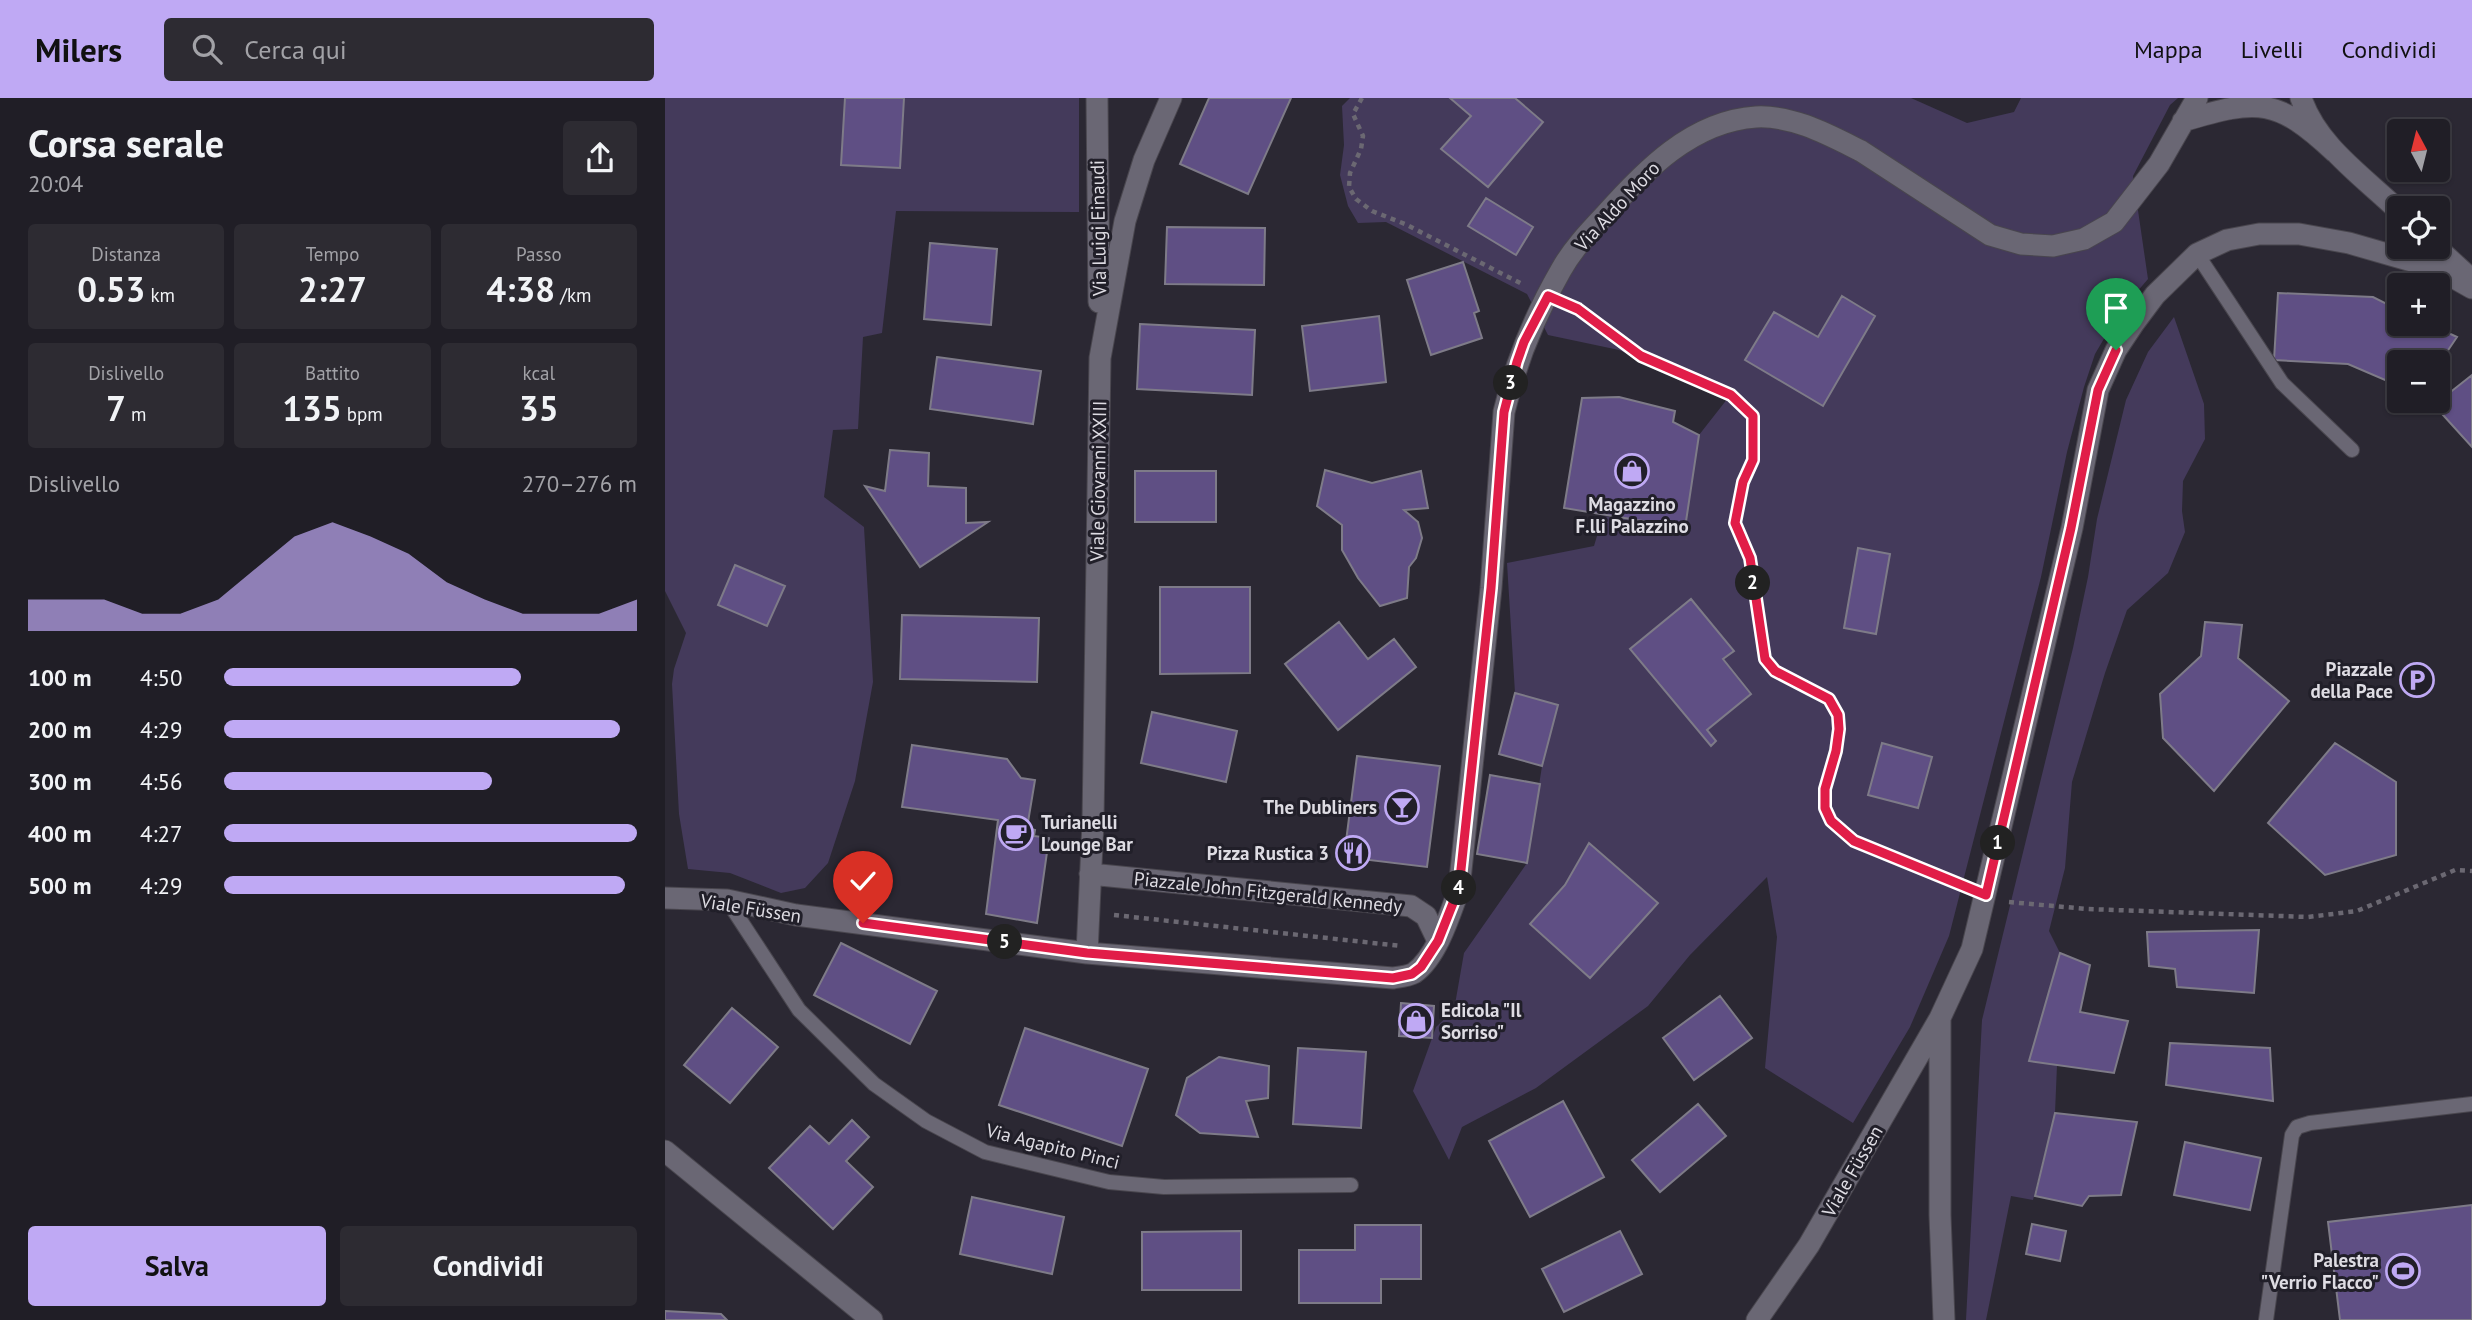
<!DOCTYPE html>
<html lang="it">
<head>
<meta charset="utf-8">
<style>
  :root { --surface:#201e26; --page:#2d2b32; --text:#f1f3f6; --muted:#a2a2a7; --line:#3d3c43; --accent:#bfa9f4 }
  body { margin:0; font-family:"PT Sans",sans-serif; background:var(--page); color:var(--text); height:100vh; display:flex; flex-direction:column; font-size:26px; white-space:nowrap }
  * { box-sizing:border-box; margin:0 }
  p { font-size:23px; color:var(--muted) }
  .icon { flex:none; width:38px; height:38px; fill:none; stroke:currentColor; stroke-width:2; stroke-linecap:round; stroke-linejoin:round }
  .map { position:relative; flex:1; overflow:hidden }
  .panel { display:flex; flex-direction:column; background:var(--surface); width:665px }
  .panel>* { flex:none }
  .needle { width:46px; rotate:353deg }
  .tools { position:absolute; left:1722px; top:21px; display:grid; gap:14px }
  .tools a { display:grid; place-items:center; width:63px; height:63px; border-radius:7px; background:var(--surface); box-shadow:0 2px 5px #0004,0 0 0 2px var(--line); font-size:35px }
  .pin { position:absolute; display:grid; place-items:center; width:60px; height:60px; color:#fff; margin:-72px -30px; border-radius:50% 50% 50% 0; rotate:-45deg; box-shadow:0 0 7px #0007 }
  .pin .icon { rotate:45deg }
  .km { position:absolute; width:35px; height:35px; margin:-18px; border-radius:50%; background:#222; color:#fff; font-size:19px; line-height:35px; text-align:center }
  .round { display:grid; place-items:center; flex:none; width:74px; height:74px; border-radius:7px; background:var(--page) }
  .head { display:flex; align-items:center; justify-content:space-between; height:119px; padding:0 28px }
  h1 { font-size:38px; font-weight:600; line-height:52px }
  .stats { display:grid; grid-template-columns:repeat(3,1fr); gap:10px; height:119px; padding:7px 28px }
  .stats div { display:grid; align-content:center; border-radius:7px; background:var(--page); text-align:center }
  .stats b { font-size:35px; font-weight:600 }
  .stats small { font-size:19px; font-weight:400 }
  .stats p { font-size:19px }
  .chart { height:196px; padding:14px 28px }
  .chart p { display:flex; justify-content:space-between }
  .chart svg { width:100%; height:126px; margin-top:7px; fill:var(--accent); opacity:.7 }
  .cta { display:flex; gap:14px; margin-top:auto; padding:14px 28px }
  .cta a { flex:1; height:80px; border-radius:7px; background:var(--accent); color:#111; font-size:28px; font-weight:600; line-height:80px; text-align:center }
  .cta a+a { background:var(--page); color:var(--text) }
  ul { padding:0 28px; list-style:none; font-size:23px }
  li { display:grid; grid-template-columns:112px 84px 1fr; align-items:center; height:52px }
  li i { height:18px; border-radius:9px; background:var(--accent) }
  header { display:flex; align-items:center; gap:42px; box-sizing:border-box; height:98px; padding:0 35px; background:var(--accent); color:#111 }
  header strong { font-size:33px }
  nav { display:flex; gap:38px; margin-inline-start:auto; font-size:24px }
  .search { width:490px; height:63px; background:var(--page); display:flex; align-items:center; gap:18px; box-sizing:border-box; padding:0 24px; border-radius:7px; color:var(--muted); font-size:26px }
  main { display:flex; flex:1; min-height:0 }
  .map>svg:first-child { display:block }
</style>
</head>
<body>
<header>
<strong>Milers</strong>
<div class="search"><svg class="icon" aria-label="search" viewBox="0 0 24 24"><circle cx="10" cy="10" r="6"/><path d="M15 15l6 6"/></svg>Cerca qui</div>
<nav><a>Mappa</a><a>Livelli</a><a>Condividi</a></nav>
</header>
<main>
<section class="panel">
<div class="head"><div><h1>Corsa serale</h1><p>20:04</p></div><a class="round"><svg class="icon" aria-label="share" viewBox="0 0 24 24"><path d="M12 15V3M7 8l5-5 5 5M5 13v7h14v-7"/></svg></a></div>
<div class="stats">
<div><p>Distanza</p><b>0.53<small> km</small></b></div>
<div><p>Tempo</p><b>2:27</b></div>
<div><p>Passo</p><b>4:38<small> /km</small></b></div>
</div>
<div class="stats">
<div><p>Dislivello</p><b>7<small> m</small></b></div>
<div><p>Battito</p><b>135<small> bpm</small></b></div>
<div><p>kcal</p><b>35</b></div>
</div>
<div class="chart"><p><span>Dislivello</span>270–276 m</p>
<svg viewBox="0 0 160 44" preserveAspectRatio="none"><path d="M0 44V33L10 33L20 33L30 38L40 38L50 33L60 22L70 11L80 6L90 11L100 17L110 27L120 33L130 38L140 38L150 38L160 33V44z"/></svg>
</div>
<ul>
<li><b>100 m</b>4:50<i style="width:72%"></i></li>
<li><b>200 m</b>4:29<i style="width:96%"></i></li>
<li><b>300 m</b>4:56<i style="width:65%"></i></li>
<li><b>400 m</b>4:27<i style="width:100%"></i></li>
<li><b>500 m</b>4:29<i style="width:97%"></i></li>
</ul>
<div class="cta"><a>Salva</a><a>Condividi</a></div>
</section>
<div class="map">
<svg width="1807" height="1222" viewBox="0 0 1807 1222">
  <rect width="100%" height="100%" fill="#2b2833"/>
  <path fill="#443a5b" d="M0,0H414V114L231,113L217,235L198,239L193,331L168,332L159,399L199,429L208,584L190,683L163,765L140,790L116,795L65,775L23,771L14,716L7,586L9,571L21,535L0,493Z
    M685,0H1246L1302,25L1349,14L1356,0H1513L1505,7L1468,78L1483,181L1454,215L1430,256L1419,289L1402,354L1376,479L1284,838L1245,929L1188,1025L1100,970L1112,839L1102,779L1025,857L983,908L871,990L797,1029L784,1062L748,993L771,929L789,912L799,855L862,765L877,668L893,607L850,595L842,465L929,448L938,418L1020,429L1034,337L1063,300L954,252L883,237L862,196L721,124L693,125L683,108L675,77L679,47L677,8Z
    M1509,219L1539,306L1540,341L1518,383L1517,413L1520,434L1503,475L1462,512L1440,575L1407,684L1400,770L1384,833L1395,855L1364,963L1392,967L1390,1015L1368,1102L1346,1098L1321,1222H1301L1317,922L1408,550L1423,479L1432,421L1461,302L1483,254Z"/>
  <path fill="#5f4f84" stroke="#7e7b88" stroke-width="2" d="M180,0H239L235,70L176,67Z
    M544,0H626L583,96L515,66Z
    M785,0H850L878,24L823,89L776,51L806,18Z
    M821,100L868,129L851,157L803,128Z
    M502,129L600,130L599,187L500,186Z
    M265,145L332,151L326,227L259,221Z
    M798,164L814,213L809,215L817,240L766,257L742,182Z
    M1613,195L1708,199L1734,212V226H1764L1792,239L1773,267V264H1734V288L1683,266L1609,262Z
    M1177,198L1210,218L1158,308L1080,262L1109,214L1153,239Z
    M714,218L721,284L645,293L637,228Z
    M475,226L590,232L587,297L472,291Z
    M272,259L376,273L368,326L265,311Z
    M1807,277V349L1769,307Z
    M954,299L1010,313L1008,324L1034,337L1020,430L899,410L917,300Z
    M225,352L264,355L263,388L301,390V425L323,424L255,469L200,388L220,393Z
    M660,372L707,385L756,373L763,410L739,412L753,424L757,440L751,460L744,469L742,500L715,508L693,480L677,452V427L652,408Z
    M470,373H551V424H470Z
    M1193,450L1225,456L1211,536L1179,530Z
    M70,467L120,488L102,528L53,507Z
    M495,489H585V575L495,576Z
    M1026,501L1069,553L1058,561L1086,596L1042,632L1051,643L1046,648L965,551Z
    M237,517L374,520L372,584L235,581Z
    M674,524L703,561L729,541L751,569L673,632L620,566Z
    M1540,524L1577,527L1573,560L1624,603L1549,693L1498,640L1495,596L1536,558Z
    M850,595L893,607L877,668L834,656Z
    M487,614L572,633L561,684L476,665Z
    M1217,645L1267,659L1253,710L1203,697Z
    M1670,645L1731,684V757L1660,777L1603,725Z
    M247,647L342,661L356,680L370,682L362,730L370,732L369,738L384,740L372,825L321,816L333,722L237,709Z
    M692,658L775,668L762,769L679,759Z
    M825,677L875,686L862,765L812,756Z
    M924,745L993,805L925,880L865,826L900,787Z
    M1594,832L1589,895L1512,889L1510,871L1484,868L1482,834Z
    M176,845L272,893L245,946L149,897Z
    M1395,855L1425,867L1415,914L1463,923L1449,975L1364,963Z
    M1055,898L1087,940L1029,982L998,940Z
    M736,905L769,908L767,940L734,938Z
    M67,910L113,949L65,1005L19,967Z
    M360,930L483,971L457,1048L334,1007Z
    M1505,945L1605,950L1608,1003L1501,987Z
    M633,950L701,954L696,1030L628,1026Z
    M554,959L604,968L603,1000L581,1003L593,1039L535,1035L511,1017L522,980Z
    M898,1003L939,1079L865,1119L824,1043Z
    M1033,1006L1061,1038L995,1094L967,1062Z
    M1390,1015L1472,1024L1456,1097L1424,1098L1417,1108L1370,1098Z
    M187,1022L204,1039L181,1063L208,1089L168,1131L104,1070L145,1028L164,1046Z
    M1520,1044L1596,1060L1585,1112L1509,1097Z
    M307,1099L399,1119L387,1176L295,1156Z
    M1807,1107V1222H1675L1663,1124Z
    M1367,1126L1401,1133L1395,1163L1361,1156Z
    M690,1127H756V1181H716V1205H634V1152H690Z
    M576,1133V1192H477V1134Z
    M955,1133L977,1176L899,1214L877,1171Z
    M0,1213L56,1216L62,1222H0Z"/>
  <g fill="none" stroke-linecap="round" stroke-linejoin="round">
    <g stroke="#49464e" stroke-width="16">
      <path id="lane" d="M1532,156L1617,285L1687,352
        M62,802L134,912L209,986L261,1023L320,1054L444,1084L499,1089L686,1087
        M1601,1222L1627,1037L1632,1029L1645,1025L1807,1006"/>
    </g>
    <g stroke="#49464e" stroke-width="23">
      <path id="street" d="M432,0L434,204
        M1636,0C1652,48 1699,79 1734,113
        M1518,23C1594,0 1612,0 1670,54
        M1771,149L1806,181
        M425,776L746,808L761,818L773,843
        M0,800L62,802L131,817L422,855L728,880C735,879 744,878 749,875C772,859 785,816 794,791L826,490L839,314C851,263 870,217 896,172C907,152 923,135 939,118C979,73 1027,23 1091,19C1128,17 1164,37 1196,53L1325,137L1356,146L1388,148L1419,141L1449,124L1494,66L1532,0
        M422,855L428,724L435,260L460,123L479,62L506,0
        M1275,922V1117L1279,1222
        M0,1053L207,1222
        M1092,1222L1144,1147L1275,920L1307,851L1407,430L1433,292L1451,252L1469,225L1490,197L1532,156L1562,142L1594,136H1634L1684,145L1750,164L1784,177L1807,190"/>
    </g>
    <path stroke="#6b6872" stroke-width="4.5" stroke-dasharray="5 5" stroke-linecap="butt" d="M697,0L688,16L698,38L696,51L685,75L684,89L691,101L707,113L740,126L859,187
      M908,209L976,258L1066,297L1088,318V362L1078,384L1070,425L1085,460L1100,561L1110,573L1134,586L1153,593L1164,601L1173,617L1175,631L1171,653L1160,691V710L1166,723L1189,743L1293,786
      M1344,804L1422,811L1643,819L1692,813L1790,772L1807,773
      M449,817L736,848"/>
    <use href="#lane" stroke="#6a6774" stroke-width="14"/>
    <use href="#street" stroke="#6a6774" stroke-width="21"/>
  </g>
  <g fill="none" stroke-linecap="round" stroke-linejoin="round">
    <g stroke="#fff" stroke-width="14">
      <path id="route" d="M198,825L422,855L728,880L747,876L756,869L773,843L794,790L826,490L839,314L852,264L859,244L883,198L913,211L976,258L1066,297L1088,318V362L1078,384L1070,425L1085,460L1100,561L1110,573L1164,601L1173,617L1174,631L1171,653L1160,691V710L1166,723L1189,743L1321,797L1406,430L1433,292L1451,252"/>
    </g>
    <use href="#route" stroke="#e11d48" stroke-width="9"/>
  </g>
  <defs>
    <g id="shop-ring" transform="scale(1.75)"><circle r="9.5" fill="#211f29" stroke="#bfa9f4" stroke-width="1.5"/><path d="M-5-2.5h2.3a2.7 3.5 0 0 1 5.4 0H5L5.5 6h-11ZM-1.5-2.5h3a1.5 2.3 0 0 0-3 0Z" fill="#bfa9f4"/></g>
    <g id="parking-ring" transform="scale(1.75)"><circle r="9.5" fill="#211f29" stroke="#bfa9f4" stroke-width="1.5"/><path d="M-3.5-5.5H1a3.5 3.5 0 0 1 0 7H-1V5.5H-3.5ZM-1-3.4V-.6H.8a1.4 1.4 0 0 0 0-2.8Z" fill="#bfa9f4"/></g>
    <g id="bar-ring" transform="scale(1.75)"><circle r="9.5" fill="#211f29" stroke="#bfa9f4" stroke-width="1.5"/><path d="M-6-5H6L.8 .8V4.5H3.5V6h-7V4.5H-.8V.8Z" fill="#bfa9f4"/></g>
    <g id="cafe-ring" transform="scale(1.75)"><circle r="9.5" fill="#211f29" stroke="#bfa9f4" stroke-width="1.5"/><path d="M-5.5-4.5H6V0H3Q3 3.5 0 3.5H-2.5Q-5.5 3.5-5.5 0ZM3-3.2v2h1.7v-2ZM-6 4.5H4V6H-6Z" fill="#bfa9f4"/></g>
    <g id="restaurant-ring" transform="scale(1.75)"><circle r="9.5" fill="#211f29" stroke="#bfa9f4" stroke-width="1.5"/><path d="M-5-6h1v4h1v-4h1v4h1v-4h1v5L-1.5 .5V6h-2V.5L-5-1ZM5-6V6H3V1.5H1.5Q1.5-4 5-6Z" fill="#bfa9f4"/></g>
    <g id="stadium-ring" transform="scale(1.75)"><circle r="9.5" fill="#211f29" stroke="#bfa9f4" stroke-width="1.5"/><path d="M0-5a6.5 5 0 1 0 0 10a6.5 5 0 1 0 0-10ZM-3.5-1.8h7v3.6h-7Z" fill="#bfa9f4"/></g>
  </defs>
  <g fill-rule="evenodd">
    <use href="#shop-ring" x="967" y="373"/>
    <use href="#parking-ring" x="1752" y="582"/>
    <use href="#bar-ring" x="737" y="709"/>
    <use href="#cafe-ring" x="351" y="735"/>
    <use href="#restaurant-ring" x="688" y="755"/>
    <use href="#shop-ring" x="751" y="923"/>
    <use href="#stadium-ring" x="1738" y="1173"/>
  </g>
  <g text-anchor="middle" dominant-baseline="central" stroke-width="6" stroke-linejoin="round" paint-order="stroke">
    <g font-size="19" fill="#dedce3" stroke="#211f29">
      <text transform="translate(952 108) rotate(-47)">Via Aldo Moro</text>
      <text transform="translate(433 130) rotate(-91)">Via Luigi Einaudi</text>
      <text transform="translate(433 383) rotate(-89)">Viale Giovanni XXIII</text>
      <text transform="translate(603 794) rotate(6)">Piazzale John Fitzgerald Kennedy</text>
      <text transform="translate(86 810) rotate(9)">Viale Füssen</text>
      <text transform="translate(388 1048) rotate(14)">Via Agapito Pinci</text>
      <text transform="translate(1187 1073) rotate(-60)">Viale Füssen</text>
    </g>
    <g font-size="19" font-weight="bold" fill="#dedce3" stroke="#211f29" text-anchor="end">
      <text x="967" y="406" text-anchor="middle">Magazzino<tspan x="967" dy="22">F.lli Palazzino</tspan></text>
      <text x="1728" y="571">Piazzale<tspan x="1728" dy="22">della Pace</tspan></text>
      <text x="712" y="709">The Dubliners</text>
      <text x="376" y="724" text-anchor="start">Turianelli<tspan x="376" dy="22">Lounge Bar</tspan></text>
      <text x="664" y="755">Pizza Rustica 3</text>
      <text x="776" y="912" text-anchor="start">Edicola "Il<tspan x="776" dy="22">Sorriso"</tspan></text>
      <text x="1714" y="1162">Palestra<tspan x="1714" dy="22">"Verrio Flacco"</tspan></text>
    </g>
  </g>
</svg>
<div class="tools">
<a><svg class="needle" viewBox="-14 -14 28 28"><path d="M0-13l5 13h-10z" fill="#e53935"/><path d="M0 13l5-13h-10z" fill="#a2a2a7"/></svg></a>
<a><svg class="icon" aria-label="locate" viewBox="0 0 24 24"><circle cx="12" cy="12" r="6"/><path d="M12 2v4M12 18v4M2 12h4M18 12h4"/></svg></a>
<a>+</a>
<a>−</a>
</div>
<div class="pin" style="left:1451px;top:252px;background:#1e9e55"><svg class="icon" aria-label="arrive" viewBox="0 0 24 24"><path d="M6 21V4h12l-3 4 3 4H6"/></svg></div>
<div class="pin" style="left:198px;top:825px;background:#d93025"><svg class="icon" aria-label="check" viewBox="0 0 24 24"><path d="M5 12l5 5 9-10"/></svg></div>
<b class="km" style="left:1333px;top:745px">1</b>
<b class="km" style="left:1088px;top:485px">2</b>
<b class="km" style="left:846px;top:285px">3</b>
<b class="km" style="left:794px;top:790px">4</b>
<b class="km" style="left:340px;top:844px">5</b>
</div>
</main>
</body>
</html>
